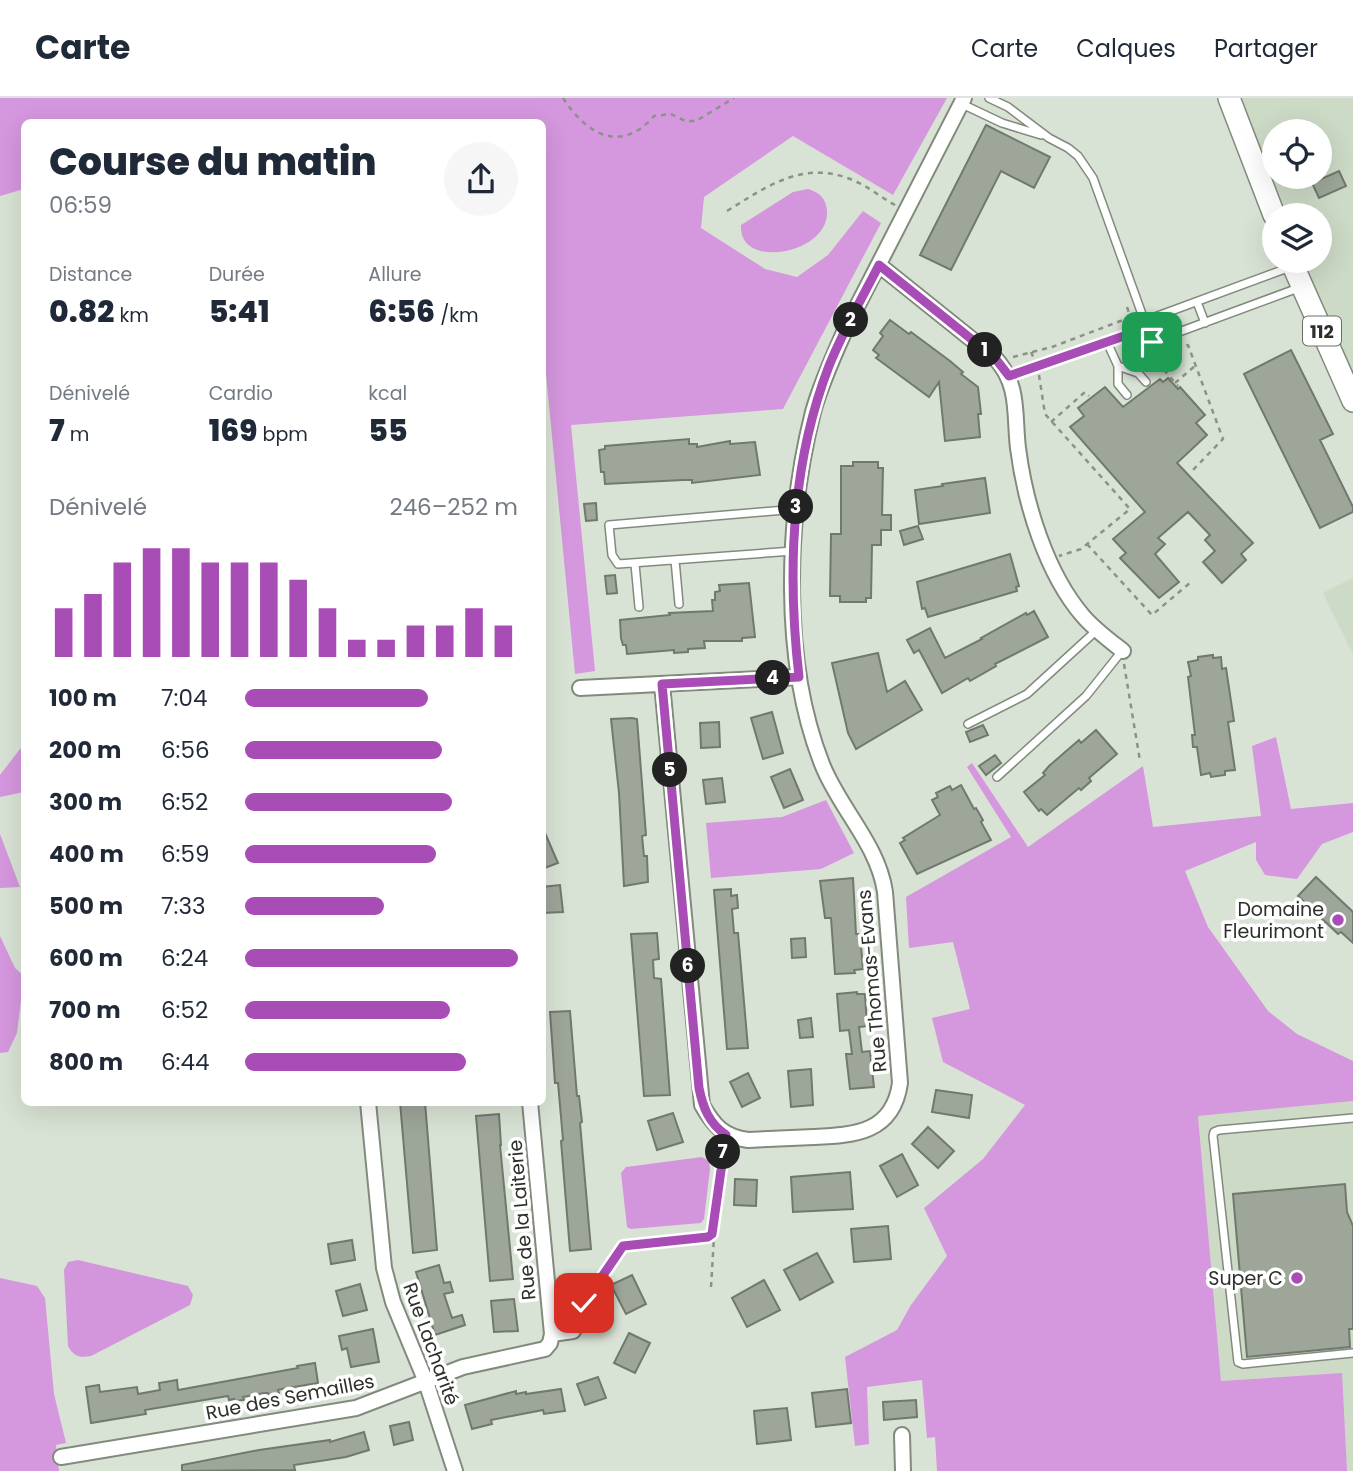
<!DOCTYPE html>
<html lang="fr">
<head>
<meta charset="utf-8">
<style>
  :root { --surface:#fff; --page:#f6f6f7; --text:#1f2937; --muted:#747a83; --line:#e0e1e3; --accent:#a84cb6 }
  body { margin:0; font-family:Poppins,sans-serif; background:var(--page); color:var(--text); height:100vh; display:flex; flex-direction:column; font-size:26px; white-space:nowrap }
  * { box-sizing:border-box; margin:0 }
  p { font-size:23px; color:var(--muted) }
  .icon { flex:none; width:38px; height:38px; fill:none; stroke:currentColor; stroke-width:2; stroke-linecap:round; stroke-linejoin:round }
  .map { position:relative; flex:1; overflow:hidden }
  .sheet { position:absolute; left:21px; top:21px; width:525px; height:987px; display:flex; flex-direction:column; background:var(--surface); border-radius:10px; box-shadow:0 7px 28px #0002 }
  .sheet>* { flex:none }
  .controls { position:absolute; left:1262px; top:21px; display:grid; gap:14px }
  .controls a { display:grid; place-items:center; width:70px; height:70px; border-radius:50%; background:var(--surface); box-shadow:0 7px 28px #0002; font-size:35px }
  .pin { position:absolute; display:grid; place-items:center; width:60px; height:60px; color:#fff; margin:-30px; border-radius:14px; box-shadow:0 4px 10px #0006 }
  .km { position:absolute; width:35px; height:35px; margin:-18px; border-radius:50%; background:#222; color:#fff; font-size:19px; line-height:35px; text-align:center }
  .round { display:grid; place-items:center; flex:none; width:74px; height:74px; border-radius:37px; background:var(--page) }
  .head { display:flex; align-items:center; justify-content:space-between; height:119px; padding:0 28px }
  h1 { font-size:38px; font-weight:800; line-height:52px }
  .stats { display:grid; grid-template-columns:repeat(3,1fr); gap:10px; height:119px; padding:7px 28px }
  .stats div { display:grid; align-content:center }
  .stats b { font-size:30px; font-weight:800 }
  .stats small { font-size:19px; font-weight:400 }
  .stats p { font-size:19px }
  .chart { height:196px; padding:14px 28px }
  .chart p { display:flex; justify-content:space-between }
  .chart svg { width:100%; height:126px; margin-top:7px; stroke:var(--accent); stroke-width:6 }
  ul { padding:0 28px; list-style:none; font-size:23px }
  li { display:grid; grid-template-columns:112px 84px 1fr; align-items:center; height:52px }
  li i { height:18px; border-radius:9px; background:var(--accent) }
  header { display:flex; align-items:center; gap:42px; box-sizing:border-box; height:98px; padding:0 35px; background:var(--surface); border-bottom:2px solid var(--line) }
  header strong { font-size:33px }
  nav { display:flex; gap:38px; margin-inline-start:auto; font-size:24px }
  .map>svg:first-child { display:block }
</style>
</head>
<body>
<header>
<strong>Carte</strong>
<nav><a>Carte</a><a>Calques</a><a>Partager</a></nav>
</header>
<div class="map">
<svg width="1353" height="1373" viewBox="0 0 1353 1373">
  <rect width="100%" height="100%" fill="#d9e3d5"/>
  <path fill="#ccdac6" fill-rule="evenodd" d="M1229,0H1353V303L1291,163H1320V117H1274ZM1274,33H1320V79H1274Z
    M1353,480V557L1323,495Z
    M1353,1003V1373H1347L1341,1275L1221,1283L1198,1018Z"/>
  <path fill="#d597de" d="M0,0H947L893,97L793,38L704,99L701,130L765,171L797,179L828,157L863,113L881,125L783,311L571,327L595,573L575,576L543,245L542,24H24V91L0,98Z
    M1276,639L1291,711L1353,705V734L1322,746L1297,781L1265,777L1256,762V744L1185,773L1208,829L1268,913L1297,936L1353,963V1003L1198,1018L1221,1283L1342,1275L1347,1373H937L935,1339L927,1340L922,1282L867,1289L869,1346L855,1348L845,1259L897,1232L911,1207L947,1158L924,1110L983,1061L1025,1007L943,964L932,920L970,911L953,844L909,850L906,799L1011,739L967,669L972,665L1028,749L1143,668L1153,729L1261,718L1252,648Z
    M20,651H24V694L0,699V677Z
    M826,702L854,755L821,771L711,780L706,725L782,719Z
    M0,736L20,789L0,790Z
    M0,838L15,870L24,878L17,935L8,954L0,955Z
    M0,1180L37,1188L45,1200L54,1296L66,1345L56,1347L59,1373H0Z"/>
  <path fill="#d396dc" d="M808,91C820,95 826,100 827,113C830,156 738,173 741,127L793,94Z
    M702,1059L709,1063L710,1071L704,1121L701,1125L631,1131L627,1129L621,1075L626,1069Z
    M78,1162L188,1188L193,1197L190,1207L91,1258C80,1260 74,1259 68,1248L64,1172L68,1164Z"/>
  <path fill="#9ea69a" stroke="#70796d" stroke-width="2" d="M986,27L1050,59L1034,90L1001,73L951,172L920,157Z
    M1339,73L1346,88L1319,100L1312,85Z
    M890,222L909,236L911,234L950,263L963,274L961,276L978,289L981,316H978L980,339L945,343L939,284L929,299L876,260L879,257L873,252L883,238L880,235Z
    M1291,252L1333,336L1320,342L1353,409V414L1320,430L1244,276Z
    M1168,280L1178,291L1180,289L1205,317L1196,325L1207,337L1177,365L1253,445L1241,456L1246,462L1222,485L1203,464L1215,453L1205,442L1210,437L1188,414L1158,440L1165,446L1155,456L1179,484L1159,500L1120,460L1126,455L1113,441L1145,414L1070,329L1084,318L1078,310L1105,289L1123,309L1160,281L1163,284Z
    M689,341V346H697V349L730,343V346L755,344L760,377L692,385V382H683L605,386L604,374H601L599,352L605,351V348Z
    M853,364H878V370H883L882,417H891V432H881V447H872L871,500H866V504H840V498H830L831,436H841V368H853Z
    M985,380L990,415L919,426L915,392L943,388L942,386Z
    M596,405L597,422L586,423L584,406Z
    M918,428L923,441L904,447L900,433Z
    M1010,456L1019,488L1016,489L1017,493L928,519L925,510L922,511L917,484Z
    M615,477L617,495L607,496L605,478Z
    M749,485L755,539L742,540V543H704L705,550L688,551V554L674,555V552L627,556L626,547H623L621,540L620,522L670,517L669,515L713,513L712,502H715V494L720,493L719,487Z
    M1034,513L1048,539L995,566L996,568L970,583L968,580L942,595L919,552L914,555L907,542L930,530L945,560L982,541L981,540L1026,515L1027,517Z
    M878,555L887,594L905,583L922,612L856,651L848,635L832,565Z
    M1213,557V560L1221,559L1222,571L1226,570L1234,623L1228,624L1235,672L1225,673V677L1211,679L1210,675L1201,677L1197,649H1193L1192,637H1195L1188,579L1191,578L1188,564L1198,562V559Z
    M772,614L783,655L763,661L751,620Z
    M632,620L637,621L646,737L642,738L644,758H647L648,784L624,788L619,695L611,621Z
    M719,624L720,649L701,650L700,625Z
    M983,627L988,637L970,644L966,634Z
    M1096,632L1117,656L1089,680L1091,683L1081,692L1079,690L1047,717L1041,711L1039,713L1024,694L1045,677L1043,675L1049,668L1079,642L1081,645Z
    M995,657L1001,665L986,677L979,668Z
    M790,671L803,702L784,710L771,679Z
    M722,680L725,704L706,706L703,682Z
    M961,687L974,711L976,710L983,722L981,724L991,742L917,776L900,745L905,742L903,740L940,717L932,702L938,699L936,695L950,688L952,692Z
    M542,728L558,765L542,771Z
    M1316,779L1353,814V845L1341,834L1338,836L1298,798Z
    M853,780L856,836H860L863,871L854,872L855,875L835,876L831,820H825L820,783Z
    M560,787L563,814L542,815V789Z
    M731,791V798L737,797L738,810L732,811L734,835H738L748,950L727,951L714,792Z
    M657,835L659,861L653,862L654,880L661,881L670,997L644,998L631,836Z
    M805,840L806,859L792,860L791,841Z
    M857,894V896H865L867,928L859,929L862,954L870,953L874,989L850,991L846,956H852L849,932L840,933L837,896Z
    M570,913L577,998H579L582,1024L580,1025L591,1151L570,1153L561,1043L563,1042L558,985H555L550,914Z
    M811,920L813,939L800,940L798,922Z
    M811,971L813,1007L791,1009L788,973Z
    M748,975L760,1000L742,1009L730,984Z
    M936,992L972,997L969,1020L932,1014Z
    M400,1004H425L437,1152L413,1155Z
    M673,1015L683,1044L657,1052L648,1023Z
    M499,1016L501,1047H500L513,1181L490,1183L476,1018Z
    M928,1029L954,1053L938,1070L912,1046Z
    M902,1056L918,1087L897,1099L880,1068Z
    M850,1074L853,1111L793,1114L791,1079Z
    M735,1081L757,1082L756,1108L734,1107Z
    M1345,1086L1347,1114L1353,1128V1231H1349L1350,1249L1247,1259L1233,1096Z
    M888,1128L891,1161L854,1164L851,1131Z
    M352,1142L355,1162L331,1166L328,1146Z
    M817,1155L833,1184L800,1202L784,1172Z
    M439,1167L444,1185L450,1184L453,1194L444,1196L452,1220L462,1217L465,1227L435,1237L416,1174Z
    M632,1177L646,1206L626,1216L611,1187Z
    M764,1182L780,1212L747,1229L732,1200Z
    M360,1186L367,1212L343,1218L336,1193Z
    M514,1201L518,1233L494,1234L491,1203Z
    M373,1231L379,1264L351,1269L347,1250L342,1252L339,1238Z
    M629,1235L650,1245L635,1275L614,1265Z
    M315,1265L318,1285L282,1291L278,1292L279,1295L269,1297L268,1295H264L243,1299L244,1302L234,1303V1301L229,1302L228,1298L145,1312L146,1316L91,1325L86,1289L99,1287L100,1294L137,1289L138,1296L160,1292L159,1285L177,1282L178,1292L298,1270L297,1268Z
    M598,1279L606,1300L585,1307L577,1286Z
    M561,1291L565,1313L544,1316L543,1312L491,1322L492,1326L472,1331L465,1307L516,1293V1296L526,1294V1296Z
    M847,1291L851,1325L816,1329L812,1295Z
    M916,1302L917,1319L884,1322L883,1304Z
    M787,1310L791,1342L757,1346L754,1313Z
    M409,1324L413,1342L394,1347L390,1328Z
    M364,1334L369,1352L346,1359L294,1367L295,1372L182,1373V1367L259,1352L330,1342V1344Z"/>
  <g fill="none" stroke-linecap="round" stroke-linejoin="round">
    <g stroke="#828a7e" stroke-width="10">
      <path id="lane" d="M989,0L1008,9L1049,40L1068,50L1078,58L1093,80L1152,244L1301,189
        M962,6L1002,25L1041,37
        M1197,204L1205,225
        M1144,223L1293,168
        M1107,244L1118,268L1138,275L1146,284
        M1118,268V286L1127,297
        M1009,278L1147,230
        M793,453L618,466L612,457L609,427L796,411
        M675,462L679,506
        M635,466L639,509
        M968,626L1027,596L1097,532
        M997,679L1086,598L1122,553
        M1353,1020L1219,1032L1214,1034L1213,1038L1238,1264L1243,1266L1353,1255"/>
    </g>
    <g stroke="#828a7e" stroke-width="18">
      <path id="street" d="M879,167L995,260C1020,287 1014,317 1018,350C1025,405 1046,475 1083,518C1094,531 1109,542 1123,553
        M662,586L702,1007C714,1028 724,1039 748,1042C770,1041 792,1040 814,1039C855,1037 893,1035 900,985L885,794C878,746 839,710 822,666C781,562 786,421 813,314C821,285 834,257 846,230L964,0
        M580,590L799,579
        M368,1004L384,1170L393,1204L426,1284L455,1373
        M552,1236L573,1233
        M902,1337L903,1373
        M61,1359L356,1310L463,1269L545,1251L550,1245L552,1236L530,1004"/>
    </g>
    <g stroke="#828a7e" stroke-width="24">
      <path id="primary" d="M1229,0L1274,117
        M1291,163L1353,303"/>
    </g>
    <path stroke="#8b9288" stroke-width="2.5" stroke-dasharray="5 5" stroke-linecap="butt" d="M563,0C587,37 621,56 654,18L671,16L685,23H696L734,0
      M727,113C769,87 806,60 857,84C870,90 882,100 895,107
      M1127,209L1133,226
      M1139,242L1143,254L1148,259H1154L1188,247L1223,341L1192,373
      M1031,254L1034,261
      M1013,259L1052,249L1131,219
      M1148,270L1158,265L1178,288
      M1039,277L1045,316L1130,411L1081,451L1059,458
      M1175,285L1196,267
      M1051,324L1085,294L1089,298
      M1087,446L1152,517L1191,484
      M1124,566L1140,663
      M711,1189L714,1139L712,1136
      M570,1219L584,1205L623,1148L708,1139L712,1136L724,1050"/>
    <use href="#lane" stroke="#fff" stroke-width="7"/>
    <use href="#street" stroke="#fff" stroke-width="14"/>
    <use href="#primary" stroke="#fff" stroke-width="21"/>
  </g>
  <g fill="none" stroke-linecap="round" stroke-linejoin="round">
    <g stroke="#fff" stroke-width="14">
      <path id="route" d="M584,1205L623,1148L708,1139L712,1136L726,1037C709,1025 703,1010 699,990L662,586L799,579C787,474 791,366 829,268C843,233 862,200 879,167L995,260L1009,278L1147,230L1152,244"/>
    </g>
    <use href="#route" stroke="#a84cb6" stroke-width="9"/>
  </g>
  <g fill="#a84cb6" stroke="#fff" stroke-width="2.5">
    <circle cx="1338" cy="822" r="7"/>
    <circle cx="1297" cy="1180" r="7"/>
  </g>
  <g text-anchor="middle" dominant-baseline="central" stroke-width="7" stroke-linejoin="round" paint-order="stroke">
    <rect fill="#fff" stroke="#6b6d6a" stroke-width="2" x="1303" y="218.5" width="38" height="29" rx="5"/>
    <g font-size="18" font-weight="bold" fill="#2c2f2a">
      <text x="1322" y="233">112</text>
    </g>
    <g font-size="19" fill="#2c2f2a" stroke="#fff" text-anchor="end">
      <text x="1324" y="811">Domaine<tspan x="1324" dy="22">Fleurimont</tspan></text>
      <text x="1283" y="1180">Super C</text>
    </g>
    <g font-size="19" fill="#2c2f2a" stroke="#fff">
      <text transform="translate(872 883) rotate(-95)">Rue Thomas-Evans</text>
      <text transform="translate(522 1122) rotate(-95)">Rue de la Laiterie</text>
      <text transform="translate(431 1246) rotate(70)">Rue Lacharité</text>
      <text transform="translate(290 1299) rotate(-11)">Rue des Semailles</text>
    </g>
  </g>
</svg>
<div class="controls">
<a><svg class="icon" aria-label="locate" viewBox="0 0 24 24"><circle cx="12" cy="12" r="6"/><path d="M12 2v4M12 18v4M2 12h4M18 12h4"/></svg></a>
<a><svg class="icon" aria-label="layers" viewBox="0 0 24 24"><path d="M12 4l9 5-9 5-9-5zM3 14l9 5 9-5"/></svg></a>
</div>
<div class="pin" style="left:1152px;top:244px;background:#1e9e55"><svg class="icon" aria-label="arrive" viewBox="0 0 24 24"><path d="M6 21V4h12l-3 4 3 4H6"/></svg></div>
<div class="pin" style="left:584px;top:1205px;background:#d93025"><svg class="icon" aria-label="check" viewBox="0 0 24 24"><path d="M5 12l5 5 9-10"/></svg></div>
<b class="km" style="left:985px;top:252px">1</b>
<b class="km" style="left:851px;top:222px">2</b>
<b class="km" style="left:796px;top:409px">3</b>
<b class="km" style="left:773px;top:580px">4</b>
<b class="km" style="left:670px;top:672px">5</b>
<b class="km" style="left:688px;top:868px">6</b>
<b class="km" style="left:723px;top:1054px">7</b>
<section class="sheet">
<div class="head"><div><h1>Course du matin</h1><p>06:59</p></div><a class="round"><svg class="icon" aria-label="share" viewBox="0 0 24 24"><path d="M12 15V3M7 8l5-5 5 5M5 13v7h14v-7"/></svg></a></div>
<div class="stats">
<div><p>Distance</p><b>0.82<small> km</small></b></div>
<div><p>Durée</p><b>5:41</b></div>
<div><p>Allure</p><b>6:56<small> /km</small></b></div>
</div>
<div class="stats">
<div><p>Dénivelé</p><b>7<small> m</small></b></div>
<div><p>Cardio</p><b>169<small> bpm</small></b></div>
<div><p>kcal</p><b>55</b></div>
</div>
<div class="chart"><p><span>Dénivelé</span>246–252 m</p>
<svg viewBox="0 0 160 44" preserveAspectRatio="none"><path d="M5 44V27M15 44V22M25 44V11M35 44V6M45 44V6M55 44V11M65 44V11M75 44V11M85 44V17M95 44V27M105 44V38M115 44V38M125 44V33M135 44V33M145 44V27M155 44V33"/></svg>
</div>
<ul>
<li><b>100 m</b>7:04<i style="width:67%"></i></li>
<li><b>200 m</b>6:56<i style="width:72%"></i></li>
<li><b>300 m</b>6:52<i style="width:76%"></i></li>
<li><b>400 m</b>6:59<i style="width:70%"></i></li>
<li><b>500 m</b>7:33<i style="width:51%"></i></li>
<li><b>600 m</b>6:24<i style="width:100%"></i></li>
<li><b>700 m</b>6:52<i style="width:75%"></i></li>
<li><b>800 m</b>6:44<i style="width:81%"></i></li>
</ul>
</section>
</div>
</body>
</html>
